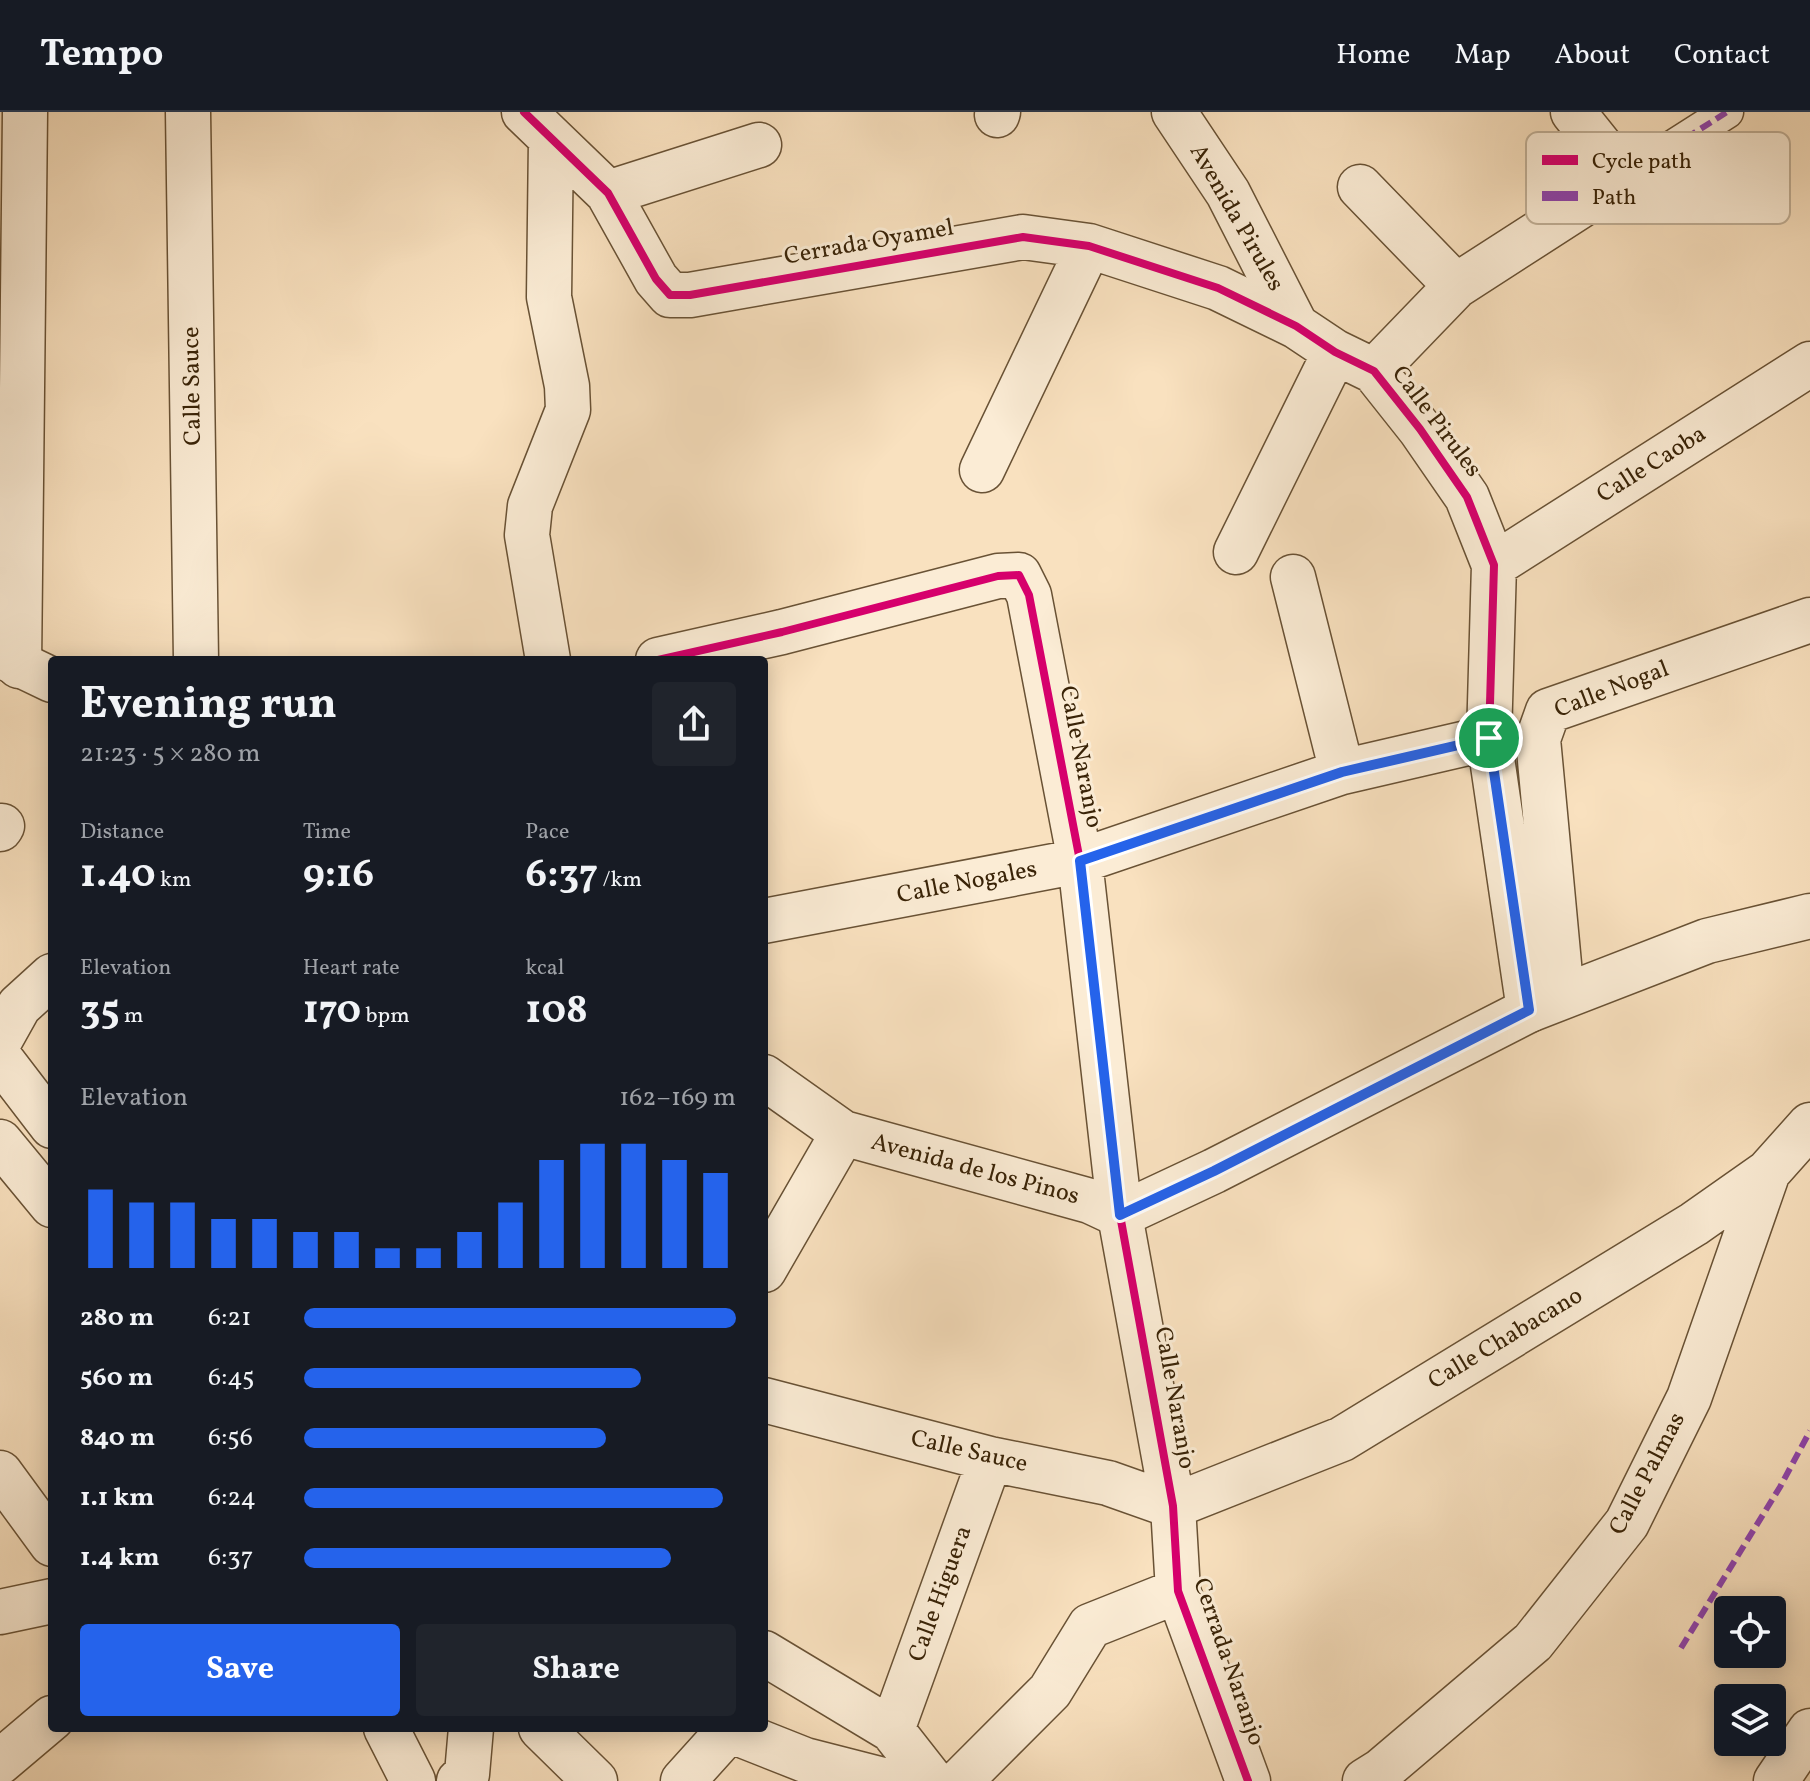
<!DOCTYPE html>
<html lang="en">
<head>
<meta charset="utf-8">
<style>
  :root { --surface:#171b24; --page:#20242c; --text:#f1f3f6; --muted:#9ea1a6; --line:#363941; --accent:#2563eb }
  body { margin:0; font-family:Vollkorn,serif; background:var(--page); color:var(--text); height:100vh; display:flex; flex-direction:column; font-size:30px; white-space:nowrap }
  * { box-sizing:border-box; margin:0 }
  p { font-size:26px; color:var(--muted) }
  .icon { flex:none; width:44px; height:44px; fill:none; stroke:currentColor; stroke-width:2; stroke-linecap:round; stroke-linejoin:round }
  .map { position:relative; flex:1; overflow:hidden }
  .details { position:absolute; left:48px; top:544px; width:720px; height:1076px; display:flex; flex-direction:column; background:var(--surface); border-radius:8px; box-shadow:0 4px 20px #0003 }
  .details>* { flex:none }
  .buttons { position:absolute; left:1714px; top:1484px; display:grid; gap:16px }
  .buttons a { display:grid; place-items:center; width:72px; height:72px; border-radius:8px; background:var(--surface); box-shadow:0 4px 20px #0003; font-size:40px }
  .pin { position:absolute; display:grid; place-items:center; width:68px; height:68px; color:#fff; margin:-34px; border:4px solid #fff; border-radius:50%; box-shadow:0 2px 8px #0007 }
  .round { display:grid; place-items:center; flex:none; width:84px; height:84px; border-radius:8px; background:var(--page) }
  .summary { display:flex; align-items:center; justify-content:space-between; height:136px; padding:0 32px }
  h1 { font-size:44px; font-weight:700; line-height:60px }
  .metrics { display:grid; grid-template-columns:repeat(3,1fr); gap:12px; height:136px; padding:8px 32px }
  .metrics div { display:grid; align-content:center }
  .metrics b { font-size:40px; font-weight:700 }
  .metrics small { font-size:22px; font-weight:400 }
  .metrics p { font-size:22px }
  .chart { height:224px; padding:16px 32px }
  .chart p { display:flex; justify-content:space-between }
  .chart svg { width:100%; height:144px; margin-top:8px; stroke:var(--accent); stroke-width:6 }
  .action { display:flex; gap:16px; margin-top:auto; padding:16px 32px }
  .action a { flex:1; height:92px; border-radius:8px; background:var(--accent); color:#fff; font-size:32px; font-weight:700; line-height:92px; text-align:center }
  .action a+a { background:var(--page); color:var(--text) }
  ul { padding:0 32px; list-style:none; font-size:26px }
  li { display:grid; grid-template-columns:128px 96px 1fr; align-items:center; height:60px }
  li i { height:20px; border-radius:10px; background:var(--accent) }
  header { display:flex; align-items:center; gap:48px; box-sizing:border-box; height:112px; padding:0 40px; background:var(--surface); border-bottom:2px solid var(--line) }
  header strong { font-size:38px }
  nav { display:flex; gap:44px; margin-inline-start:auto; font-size:28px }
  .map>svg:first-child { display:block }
</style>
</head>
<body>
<header>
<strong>Tempo</strong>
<nav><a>Home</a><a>Map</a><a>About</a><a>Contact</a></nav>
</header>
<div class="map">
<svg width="1810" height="1669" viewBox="0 0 1810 1669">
  <rect width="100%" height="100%" fill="#f9e1bf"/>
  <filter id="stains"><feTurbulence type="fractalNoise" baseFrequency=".0025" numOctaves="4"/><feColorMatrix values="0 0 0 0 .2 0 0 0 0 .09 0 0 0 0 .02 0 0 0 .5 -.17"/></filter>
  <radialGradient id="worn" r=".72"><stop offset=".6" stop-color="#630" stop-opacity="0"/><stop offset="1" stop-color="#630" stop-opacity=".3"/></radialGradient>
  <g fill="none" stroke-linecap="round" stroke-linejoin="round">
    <g stroke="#695235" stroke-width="35">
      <path id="pedestrian" d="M1625,65L1727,0"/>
    </g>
    <g stroke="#695235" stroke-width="47">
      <path id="minor" d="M188,0L196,548
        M524,0L608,81L656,167L670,183H690L1023,125L1089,134L1218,176L1296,214L1335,240L1374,259L1420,317L1467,385L1494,453L1489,626L1529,898
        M1174,0L1228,81L1296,214
        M997,3L998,0
        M1360,75L1456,174
        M608,81L759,33
        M1374,259L1456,174L1625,65L1573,0
        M982,358L1089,134
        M1236,440L1335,240
        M1494,453L1810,252
        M1293,465L1342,660
        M548,548L527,423L530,394L568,298L567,274L549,185L551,27
        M658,548L782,520L998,464L1019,463L1029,483L1080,749L1120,1103L1173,1394L1178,1479L1248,1669
        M19,554L25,0
        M0,717L2,714
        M764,809L1080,749L1342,660L1489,626
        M1562,884L1538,627L1548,599L1810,508
        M0,928L19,894L52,864
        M0,946L52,1014
        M0,1030L52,1093
        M764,1158L843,1021
        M764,1288L990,1347L1108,1371L1173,1394
        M0,1361L52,1432
        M1173,1394L1342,1327L1694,1112L1768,1060L1810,1013
        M0,1500L52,1489
        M764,1541L892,1618L932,1669
        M386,1616L413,1669
        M541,1616L595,1669
        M892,1618L990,1347
        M0,1650L52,1606
        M459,1669L467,1662L471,1616
        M683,1669L729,1618L805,1648L887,1669
        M960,1669L1050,1579L1090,1514L1178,1479
        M1365,1669L1381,1659L1533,1530L1627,1411L1689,1286L1768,1060
        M1776,1669L1810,1619"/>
    </g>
    <g stroke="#695235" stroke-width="47">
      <path id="tertiary" d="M0,543L52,568
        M764,965L843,1021L1090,1089L1120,1103L1214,1059L1529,898L1707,829L1810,804"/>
    </g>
    <use href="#pedestrian" stroke="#fbecd5" stroke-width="32"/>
    <use href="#minor" stroke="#fbecd5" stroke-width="44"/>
    <use href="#tertiary" stroke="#fbecd5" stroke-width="44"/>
    <path stroke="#8e44ad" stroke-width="6" stroke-dasharray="12 6" stroke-linecap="butt" d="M1625,65L1727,0
      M1681,1536L1780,1375L1810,1319"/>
    <g stroke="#fbecd5" stroke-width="13">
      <path id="cycleway" d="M524,0L608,81L656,167L670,183H690L1023,125L1089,134L1218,176L1296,214L1335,240L1374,259L1420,317L1467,385L1494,453L1489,626L1529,898
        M658,548L782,520L998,464L1019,463L1029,483L1080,749L1120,1103L1173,1394L1178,1479L1248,1669"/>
    </g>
    <use href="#cycleway" stroke="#d6006c" stroke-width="8"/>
  </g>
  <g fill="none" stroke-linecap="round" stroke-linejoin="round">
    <g stroke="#fff" stroke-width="16">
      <path id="route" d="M1489,626L1529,898L1214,1059L1120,1103L1080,749L1342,660Z"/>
    </g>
    <use href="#route" stroke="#2563eb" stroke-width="10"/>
  </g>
  <g text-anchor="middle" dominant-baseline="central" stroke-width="6" stroke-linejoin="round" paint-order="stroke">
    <g font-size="24" fill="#392307" stroke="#fbecd5">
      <text transform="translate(1236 106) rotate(60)">Avenida Pirules</text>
      <text transform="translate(869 131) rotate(-10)">Cerrada Oyamel</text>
      <text transform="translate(193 274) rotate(-91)">Calle Sauce</text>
      <text transform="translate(1436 310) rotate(53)">Calle Pirules</text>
      <text transform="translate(1652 353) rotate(-32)">Calle Caoba</text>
      <text transform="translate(1612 578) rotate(-21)">Calle Nogal</text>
      <text transform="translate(1080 645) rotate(79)">Calle Naranjo</text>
      <text transform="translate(967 771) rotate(-11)">Calle Nogales</text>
      <text transform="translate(975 1058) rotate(15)">Avenida de los Pinos</text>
      <text transform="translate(1506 1227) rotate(-31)">Calle Chabacano</text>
      <text transform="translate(1174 1286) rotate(80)">Calle Naranjo</text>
      <text transform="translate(969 1340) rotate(13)">Calle Sauce</text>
      <text transform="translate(1648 1362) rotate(-62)">Calle Palmas</text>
      <text transform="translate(941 1482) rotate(-70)">Calle Higuera</text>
      <text transform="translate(1228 1550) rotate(71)">Cerrada Naranjo</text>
    </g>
  </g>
  <rect x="1526" y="20" width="264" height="92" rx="12" fill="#fbecd5" stroke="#c1b097" stroke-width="2"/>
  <rect x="1542" y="43" width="36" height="10" fill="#d6006c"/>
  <rect x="1542" y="79" width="36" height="10" fill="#8e44ad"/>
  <g font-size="22" fill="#392307">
    <text x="1592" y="56">Cycle path</text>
    <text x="1592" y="92">Path</text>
  </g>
  <rect width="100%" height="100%" filter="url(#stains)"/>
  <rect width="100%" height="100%" fill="url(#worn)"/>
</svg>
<div class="buttons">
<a><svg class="icon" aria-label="locate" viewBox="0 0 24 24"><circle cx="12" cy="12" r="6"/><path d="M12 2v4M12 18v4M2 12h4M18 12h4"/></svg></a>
<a><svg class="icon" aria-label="layers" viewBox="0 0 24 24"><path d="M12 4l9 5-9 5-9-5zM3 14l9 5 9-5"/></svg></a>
</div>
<div class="pin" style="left:1489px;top:626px;background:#1e9e55"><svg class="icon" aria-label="arrive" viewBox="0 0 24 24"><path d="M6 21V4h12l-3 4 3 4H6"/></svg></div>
<section class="details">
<div class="summary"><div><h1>Evening run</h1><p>21:23 · 5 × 280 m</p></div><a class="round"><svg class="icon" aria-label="share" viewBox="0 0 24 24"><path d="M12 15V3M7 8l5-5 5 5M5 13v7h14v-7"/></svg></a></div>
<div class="metrics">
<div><p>Distance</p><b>1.40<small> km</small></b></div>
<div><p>Time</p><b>9:16</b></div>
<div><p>Pace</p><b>6:37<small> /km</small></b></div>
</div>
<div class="metrics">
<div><p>Elevation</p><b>35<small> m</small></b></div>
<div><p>Heart rate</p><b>170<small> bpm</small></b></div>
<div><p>kcal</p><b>108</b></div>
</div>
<div class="chart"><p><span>Elevation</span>162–169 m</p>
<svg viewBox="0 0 160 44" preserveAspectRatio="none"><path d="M5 44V20M15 44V24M25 44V24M35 44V29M45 44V29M55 44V33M65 44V33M75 44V38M85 44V38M95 44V33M105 44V24M115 44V11M125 44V6M135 44V6M145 44V11M155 44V15"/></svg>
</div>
<ul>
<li><b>280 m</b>6:21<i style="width:100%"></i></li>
<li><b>560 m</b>6:45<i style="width:78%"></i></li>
<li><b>840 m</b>6:56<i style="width:70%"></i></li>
<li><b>1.1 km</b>6:24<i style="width:97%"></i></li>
<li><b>1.4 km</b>6:37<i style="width:85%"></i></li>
</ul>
<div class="action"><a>Save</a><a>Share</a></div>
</section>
</div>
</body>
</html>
